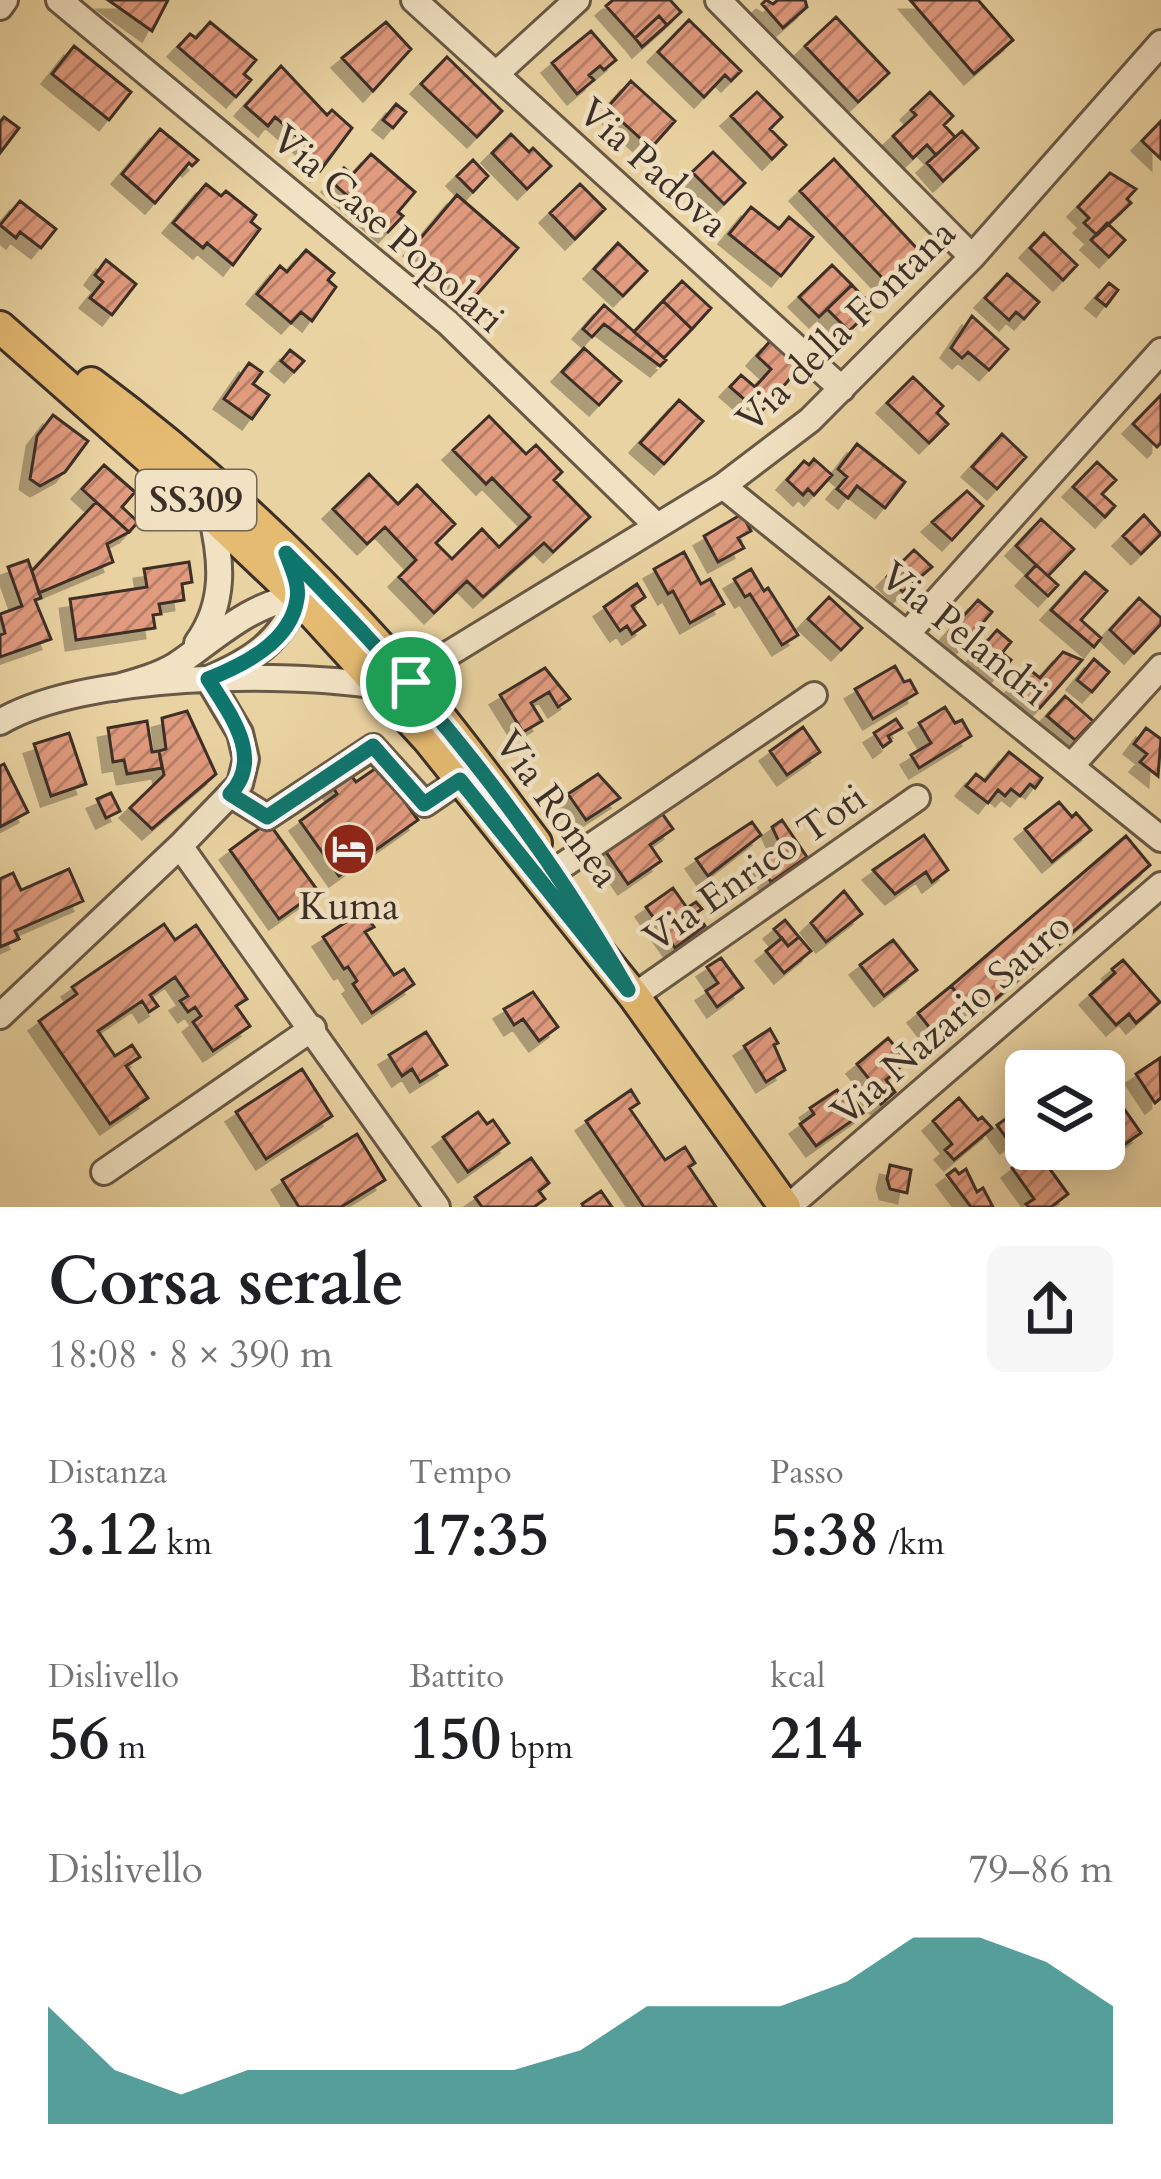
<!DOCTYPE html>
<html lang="it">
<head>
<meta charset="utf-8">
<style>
  :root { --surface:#fff; --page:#f6f6f6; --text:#202124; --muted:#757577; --accent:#0f766e }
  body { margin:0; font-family:Cardo,serif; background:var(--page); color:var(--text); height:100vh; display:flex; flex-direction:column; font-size:45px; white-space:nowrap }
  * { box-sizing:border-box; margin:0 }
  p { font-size:39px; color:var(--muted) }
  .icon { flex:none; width:66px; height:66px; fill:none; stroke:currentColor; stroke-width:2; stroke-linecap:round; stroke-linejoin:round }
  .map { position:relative; height:1207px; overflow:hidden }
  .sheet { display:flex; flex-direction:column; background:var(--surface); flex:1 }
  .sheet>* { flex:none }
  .buttons { position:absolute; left:1005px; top:1050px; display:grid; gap:24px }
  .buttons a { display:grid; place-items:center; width:120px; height:120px; border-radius:18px; background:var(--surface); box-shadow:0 6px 30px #0003; font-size:60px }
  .pin { position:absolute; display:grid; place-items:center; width:102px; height:102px; color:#fff; margin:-51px; border:6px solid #fff; border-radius:50%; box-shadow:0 3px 12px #0007 }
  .round { display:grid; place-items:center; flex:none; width:126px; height:126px; border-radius:18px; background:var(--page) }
  .overview { display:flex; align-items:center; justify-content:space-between; height:204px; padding:0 48px }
  h1 { font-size:66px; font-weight:600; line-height:90px }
  .metrics { display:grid; grid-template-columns:repeat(3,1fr); gap:18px; height:204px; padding:12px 48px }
  .metrics div { display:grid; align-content:center }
  .metrics b { font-size:60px; font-weight:600 }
  .metrics small { font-size:33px; font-weight:400 }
  .metrics p { font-size:33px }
  .chart { height:336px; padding:24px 48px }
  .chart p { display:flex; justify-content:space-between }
  .chart svg { width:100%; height:216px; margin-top:12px; fill:var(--accent); opacity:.7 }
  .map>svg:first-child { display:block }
</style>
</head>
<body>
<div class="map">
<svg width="1161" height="1207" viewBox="0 0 1161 1207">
  <defs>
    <pattern id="building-hatch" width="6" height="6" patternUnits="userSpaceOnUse" patternTransform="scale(3)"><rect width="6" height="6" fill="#e19b7f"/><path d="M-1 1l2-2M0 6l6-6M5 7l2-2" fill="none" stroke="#b87f68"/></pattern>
    <filter id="shadow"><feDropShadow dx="-10" dy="10" stdDeviation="0" flood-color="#0004"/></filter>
  </defs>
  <rect width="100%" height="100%" fill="#ead3a2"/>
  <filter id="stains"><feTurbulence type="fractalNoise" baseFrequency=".00167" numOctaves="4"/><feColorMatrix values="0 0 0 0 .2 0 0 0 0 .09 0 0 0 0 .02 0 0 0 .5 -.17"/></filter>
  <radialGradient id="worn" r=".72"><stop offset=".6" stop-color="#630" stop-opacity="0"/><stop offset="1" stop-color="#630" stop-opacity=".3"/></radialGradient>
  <path fill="url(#building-hatch)" stroke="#3c2f27" stroke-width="3" filter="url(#shadow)" d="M108,0H168L152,31Z
    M613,0H670L681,12L667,25L659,16L635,38L606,6Z
    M766,0L773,4L778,0H805L807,7L783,28L762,4Z
    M910,0H978L1013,40L974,74Z
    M659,16L667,25L642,47L635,38Z
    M836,17L889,73L858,102L805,46Z
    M689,20L741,71L731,81L725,75L704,97L658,52Z
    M210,22L256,60L244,74L251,80L236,97L178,47L190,34L196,38Z
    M386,22L411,49L373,91L342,58Z
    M591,31L616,60L604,70L600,66L589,75L594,80L577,94L552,63Z
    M74,46L131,92L109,120L52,74Z
    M447,57L502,111L477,137L421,84Z
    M281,66L327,115L332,110L352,128L320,171L302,154L309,147L275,117L268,126L245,106Z
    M631,81L675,121L651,148L607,108Z
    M757,92L782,117L770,129L786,145L772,159L731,116Z
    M930,92L953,116L944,125L955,137L936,155L927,145L913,158L893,136L916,115L911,110Z
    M396,104L406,112L393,128L383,120Z
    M4,117L19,128L0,153V122Z
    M1161,121V159L1142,141Z
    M160,129L198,160L192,166L189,163L155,203L122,174Z
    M962,131L978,148L943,181L927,163Z
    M511,134L529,152L533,148L551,166L527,189L492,153Z
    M713,152L745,183L724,204L692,172Z
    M371,154L415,192L398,212L403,216L388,232L332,182L344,168L352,175Z
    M834,159L922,254L889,285L800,191Z
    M473,160L488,176L473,192L457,176Z
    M1110,173L1136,189L1127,199L1131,203L1097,235L1084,223L1089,218L1078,207Z
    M206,184L221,196L226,191L256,215L251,222L260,229L233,265L207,243L203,248L173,223Z
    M580,184L605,209L575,239L550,213Z
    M457,195L518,248L474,298L414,246Z
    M20,201L56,229L41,248L20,232L16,238L0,225Z
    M751,207L779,229L789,217L813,237L781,276L729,234Z
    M1107,223L1125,240L1109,257L1091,240Z
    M1044,233L1077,265L1063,280L1030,248Z
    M618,243L647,271L623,296L594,269Z
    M306,250L334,273L328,280L336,287L312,321L301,312L291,323L257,294L280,266L287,272Z
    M106,260L136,284L112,315L90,298L103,282L95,275Z
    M832,265L852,285L819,317L799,297Z
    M1007,274L1039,302L1024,319L1016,312L1009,320L985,298Z
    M682,281L711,308L692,329L663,301Z
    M1109,283L1118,290L1106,306L1096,298Z
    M852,285L865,299L870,294L878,303L849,331L827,309Z
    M663,301L692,329L664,358L634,332Z
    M604,305L666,360L660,366L604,324L592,337L583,329Z
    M972,316L1008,349L989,370L968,352L962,358L951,348Z
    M771,340L801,366L760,413L730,387L741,375L755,387L771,369L757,356Z
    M584,348L621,381L599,405L562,372Z
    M290,350L304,361L294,372L281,361Z
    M249,363L262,372L253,384L269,395L252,419L224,399Z
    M913,377L943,406L937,413L948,424L929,443L887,403Z
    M1161,395V443L1157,447L1133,424Z
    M679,400L703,421L664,464L640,443Z
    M53,415L88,441L65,472L40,486L30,479L37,436Z
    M489,416L526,454L536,445L562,472L554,480L590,517L553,552L544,543L483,597L467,581L434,613L399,577L416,560L385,527L367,544L333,509L369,474L398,504L417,485L455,524L436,543L452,559L482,529L499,547L530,517L492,478L486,484L453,450Z
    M1002,434L1026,457L997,489L972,467Z
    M857,444L905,482L885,508L857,486L848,498L837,489L847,477L838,469Z
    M814,459L832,475L814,495L808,489L803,495L787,480L804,461L809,465Z
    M1097,462L1116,480L1102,494L1115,506L1105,517L1073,487Z
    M104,465L135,492L122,507L138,522L129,532L82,489Z
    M967,491L983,506L952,540L932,522Z
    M96,502L129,532L107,544L113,562L39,593L32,571Z
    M742,514L751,531L738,538L744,548L718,562L704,536Z
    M1144,515L1161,534L1141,554L1123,536Z
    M1041,519L1074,549L1048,576L1016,546Z
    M914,550L932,567L903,592L887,577Z
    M684,552L701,584L710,579L724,604L690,623L673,591L668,594L654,569Z
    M28,560L41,598L35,600L51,639L0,657V635L5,633L0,614L22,606L8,567Z
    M189,562L192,582L182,584L184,600L159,604L161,614L153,615L155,628L76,640L70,599L147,587L144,569Z
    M1036,565L1058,585L1048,596L1026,576Z
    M751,569L764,591L768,588L798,635L782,645L750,594L745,597L734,579Z
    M1085,572L1107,591L1081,620L1101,638L1094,647L1051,610Z
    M637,584L645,597L632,606L645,625L632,634L627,626L620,631L604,607Z
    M829,597L862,628L841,650L808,619Z
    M1139,598L1161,618V624L1134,653L1110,630Z
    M978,600L992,612L964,645L949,632Z
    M997,630L1011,642L1002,653L1011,660L1000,673L975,655Z
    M1063,652L1082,660L1040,708L1014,685L1029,669L1040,678Z
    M1094,659L1109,672L1092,692L1077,680Z
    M895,666L904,682L910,680L917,693L873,719L855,689Z
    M545,668L570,699L558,707L549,692L531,703L542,721L523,732L500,695Z
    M1065,696L1093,721L1075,740L1047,716Z
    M945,707L955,723L962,720L971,736L919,768L911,755L931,743L919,723Z
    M187,711L216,774L152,829L130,808L164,775L159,751L166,749L162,718Z
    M896,719L902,728L888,736L891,741L883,747L874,733Z
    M147,721L152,752L159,751L162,768L127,774L124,760L113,762L108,728Z
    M803,727L820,752L787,775L770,751Z
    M1146,728L1161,739L1158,776L1140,762L1147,754L1134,744Z
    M69,733L86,784L51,796L34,744Z
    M1009,752L1042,778L1035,788L1030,784L1020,796L1011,789L1005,796L998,790L988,803L966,786L976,774L985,781Z
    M4,764L28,812L0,827V766Z
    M379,766L418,820L339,876L300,821L337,794L333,787L350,774L356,782Z
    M598,774L620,798L586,820L568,794Z
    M111,793L120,811L106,818L97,799Z
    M1059,802L1072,817L1076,813L1091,830L1052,862L1025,829Z
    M661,812L673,829L650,845L661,861L628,884L606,852Z
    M782,820L807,857L771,882L759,864L782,848L772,827Z
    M268,822L318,891L279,919L230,850Z
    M752,822L761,835L708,876L696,859Z
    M924,835L948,870L932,882L926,872L895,894L873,870Z
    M1126,836L1150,865L976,1016L951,986Z
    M69,869L83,901L15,931L19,939L0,947V879L13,873L21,890Z
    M673,888L687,908L696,902L702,909L696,913L705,926L675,948L646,907Z
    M844,891L862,914L826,942L811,923Z
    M363,911L374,927L365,932L394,975L404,969L414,984L372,1013L353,984L357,981L348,967L344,969L323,937Z
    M785,920L799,937L788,946L774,929Z
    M164,924L175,940L196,925L247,999L236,1006L250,1026L213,1051L193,1022L201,1016L195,1007L188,1012L180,1001L188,996L175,977L150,995L158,1006L149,1012L142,1001L98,1031L115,1056L132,1045L140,1057L126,1066L148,1098L110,1124L39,1021L77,994L72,987Z
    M799,937L811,951L784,973L766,951L782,938L788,946Z
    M893,940L917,970L884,996L860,965Z
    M721,958L743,988L717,1007L706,991L718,983L707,967Z
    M1123,960L1160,1002L1136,1023L1129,1014L1116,1025L1090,995L1115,973L1112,969Z
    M951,986L966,1005L933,1032L918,1013Z
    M533,992L558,1027L539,1041L523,1019L514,1025L504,1009Z
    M770,1029L778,1043L774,1045L785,1070L766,1082L744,1046Z
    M426,1032L447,1065L420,1082L412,1069L402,1076L389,1055Z
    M888,1038L907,1061L886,1080L895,1092L881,1104L872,1093L877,1089L857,1064Z
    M1160,1058L1161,1098L1155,1103L1136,1074Z
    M302,1069L332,1116L266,1159L236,1112Z
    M631,1090L639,1103L630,1109L665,1160L685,1147L695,1163L689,1167L716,1207H644L586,1121Z
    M837,1090L840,1094L847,1090L863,1113L816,1146L800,1124L814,1114L810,1108Z
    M1115,1096L1141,1133L1105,1158L1098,1149H1104V1104Z
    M959,1098L978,1120L982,1117L992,1128L954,1160L945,1150L952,1144L933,1121Z
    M478,1112L487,1124L493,1120L509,1143L468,1172L443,1137Z
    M1014,1113L1026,1130L1010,1143L997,1125Z
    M357,1134L385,1180L341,1207H299L282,1180Z
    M1036,1150L1068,1194L1051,1207H1029L1026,1204L1034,1199L1012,1168Z
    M531,1158L549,1183L539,1191L545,1199L534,1207H482L475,1197Z
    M890,1165L911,1170L907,1193L890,1189L887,1179Z
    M955,1169L959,1174L966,1169L977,1192L983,1188L993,1207H971L947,1175Z
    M601,1191L612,1207H584L582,1204Z"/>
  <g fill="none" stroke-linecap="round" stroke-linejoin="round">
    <g stroke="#685846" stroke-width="30">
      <path id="minor" d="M59,0L448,323L657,526
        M414,0L842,389
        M718,0L972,257
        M0,7L5,0
        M496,74L577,0
        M723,486L1161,839
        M907,634L1161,351
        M197,643C226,603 222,560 211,514
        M411,682L445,656L723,486L810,420L972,257L1161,43
        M0,722C83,673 284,671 378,686
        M1071,766L1161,667
        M230,794L267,817L373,747L425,804L460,780
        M180,846L437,1207
        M556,870L814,695
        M634,996L917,798
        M0,1016L180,846L240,784L246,759L240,733L208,679C251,661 282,641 298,597C249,604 216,638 176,665C158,676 135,682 114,688
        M104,1172L313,1028
        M788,1207L1161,885"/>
    </g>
    <g stroke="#3c2f27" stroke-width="36">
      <path id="major" d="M0,327L196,500L298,597L428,739L634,996L785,1207
        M91,383C204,467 321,576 412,683C456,734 495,789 536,843"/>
    </g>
    <use href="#minor" stroke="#f1e2c3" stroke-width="24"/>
    <use href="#major" stroke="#e5ba71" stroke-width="30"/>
  </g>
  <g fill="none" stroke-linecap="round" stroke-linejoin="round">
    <g stroke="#fff" stroke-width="24">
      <path id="route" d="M286,553C419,685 536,827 628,990L460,780L424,804L373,746L267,817L230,794C265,758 229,713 208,679C243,665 291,642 297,599C300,585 291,567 286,553Z"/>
    </g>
    <use href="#route" stroke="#0f766e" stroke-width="15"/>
  </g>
  <defs>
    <g id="hotel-disc" transform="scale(2.7)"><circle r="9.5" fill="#8f2418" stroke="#f1e2c3"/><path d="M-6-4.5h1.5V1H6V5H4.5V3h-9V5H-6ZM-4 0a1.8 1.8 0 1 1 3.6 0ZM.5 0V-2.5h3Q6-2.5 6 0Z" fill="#fff"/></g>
  </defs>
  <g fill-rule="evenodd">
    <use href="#hotel-disc" x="349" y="849"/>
  </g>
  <g text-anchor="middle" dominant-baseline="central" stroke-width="9" stroke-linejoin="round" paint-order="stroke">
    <rect fill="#f1e2c3" stroke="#726556" stroke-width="3" x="136" y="470" width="120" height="60" rx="9"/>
    <g font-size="36" font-weight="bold" fill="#3c2f27">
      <text x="196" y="500">SS309</text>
    </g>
    <g font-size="39" fill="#3c2f27" stroke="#f1e2c3">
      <text transform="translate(653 168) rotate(42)">Via Padova</text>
      <text transform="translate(388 229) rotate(41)">Via Case Popolari</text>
      <text transform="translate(846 326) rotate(-44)">Via della Fontana</text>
      <text transform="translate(964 634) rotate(39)">Via Pelandri</text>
      <text transform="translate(557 809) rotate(54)">Via Romea</text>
      <text transform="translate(755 868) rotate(-35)">Via Enrico Toti</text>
      <text transform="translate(951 1019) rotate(-41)">Via Nazario Sauro</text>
    </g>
    <g font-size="39" fill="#3c2f27" stroke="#f1e2c3">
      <text x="349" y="906">Kuma</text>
    </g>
  </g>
  <rect width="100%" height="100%" filter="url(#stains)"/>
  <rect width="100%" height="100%" fill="url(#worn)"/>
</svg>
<div class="buttons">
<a><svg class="icon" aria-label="layers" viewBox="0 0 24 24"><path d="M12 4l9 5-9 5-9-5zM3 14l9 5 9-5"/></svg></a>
</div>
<div class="pin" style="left:411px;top:682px;background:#1e9e55"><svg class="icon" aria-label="arrive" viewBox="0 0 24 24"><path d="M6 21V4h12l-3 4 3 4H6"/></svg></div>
</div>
<section class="sheet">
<div class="overview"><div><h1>Corsa serale</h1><p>18:08 · 8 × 390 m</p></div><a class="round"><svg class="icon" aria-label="share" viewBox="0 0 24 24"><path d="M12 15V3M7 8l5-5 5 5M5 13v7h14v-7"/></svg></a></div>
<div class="metrics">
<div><p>Distanza</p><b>3.12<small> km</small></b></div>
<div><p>Tempo</p><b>17:35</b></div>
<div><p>Passo</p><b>5:38<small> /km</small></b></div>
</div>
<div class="metrics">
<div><p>Dislivello</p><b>56<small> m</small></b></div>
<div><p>Battito</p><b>150<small> bpm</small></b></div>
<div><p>kcal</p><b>214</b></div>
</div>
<div class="chart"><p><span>Dislivello</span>79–86 m</p>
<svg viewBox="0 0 160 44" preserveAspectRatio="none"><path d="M0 44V20L10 33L20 38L30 33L40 33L50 33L60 33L70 33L80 29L90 20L100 20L110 20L120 15L130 6L140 6L150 11L160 20V44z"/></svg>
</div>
</section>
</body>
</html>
